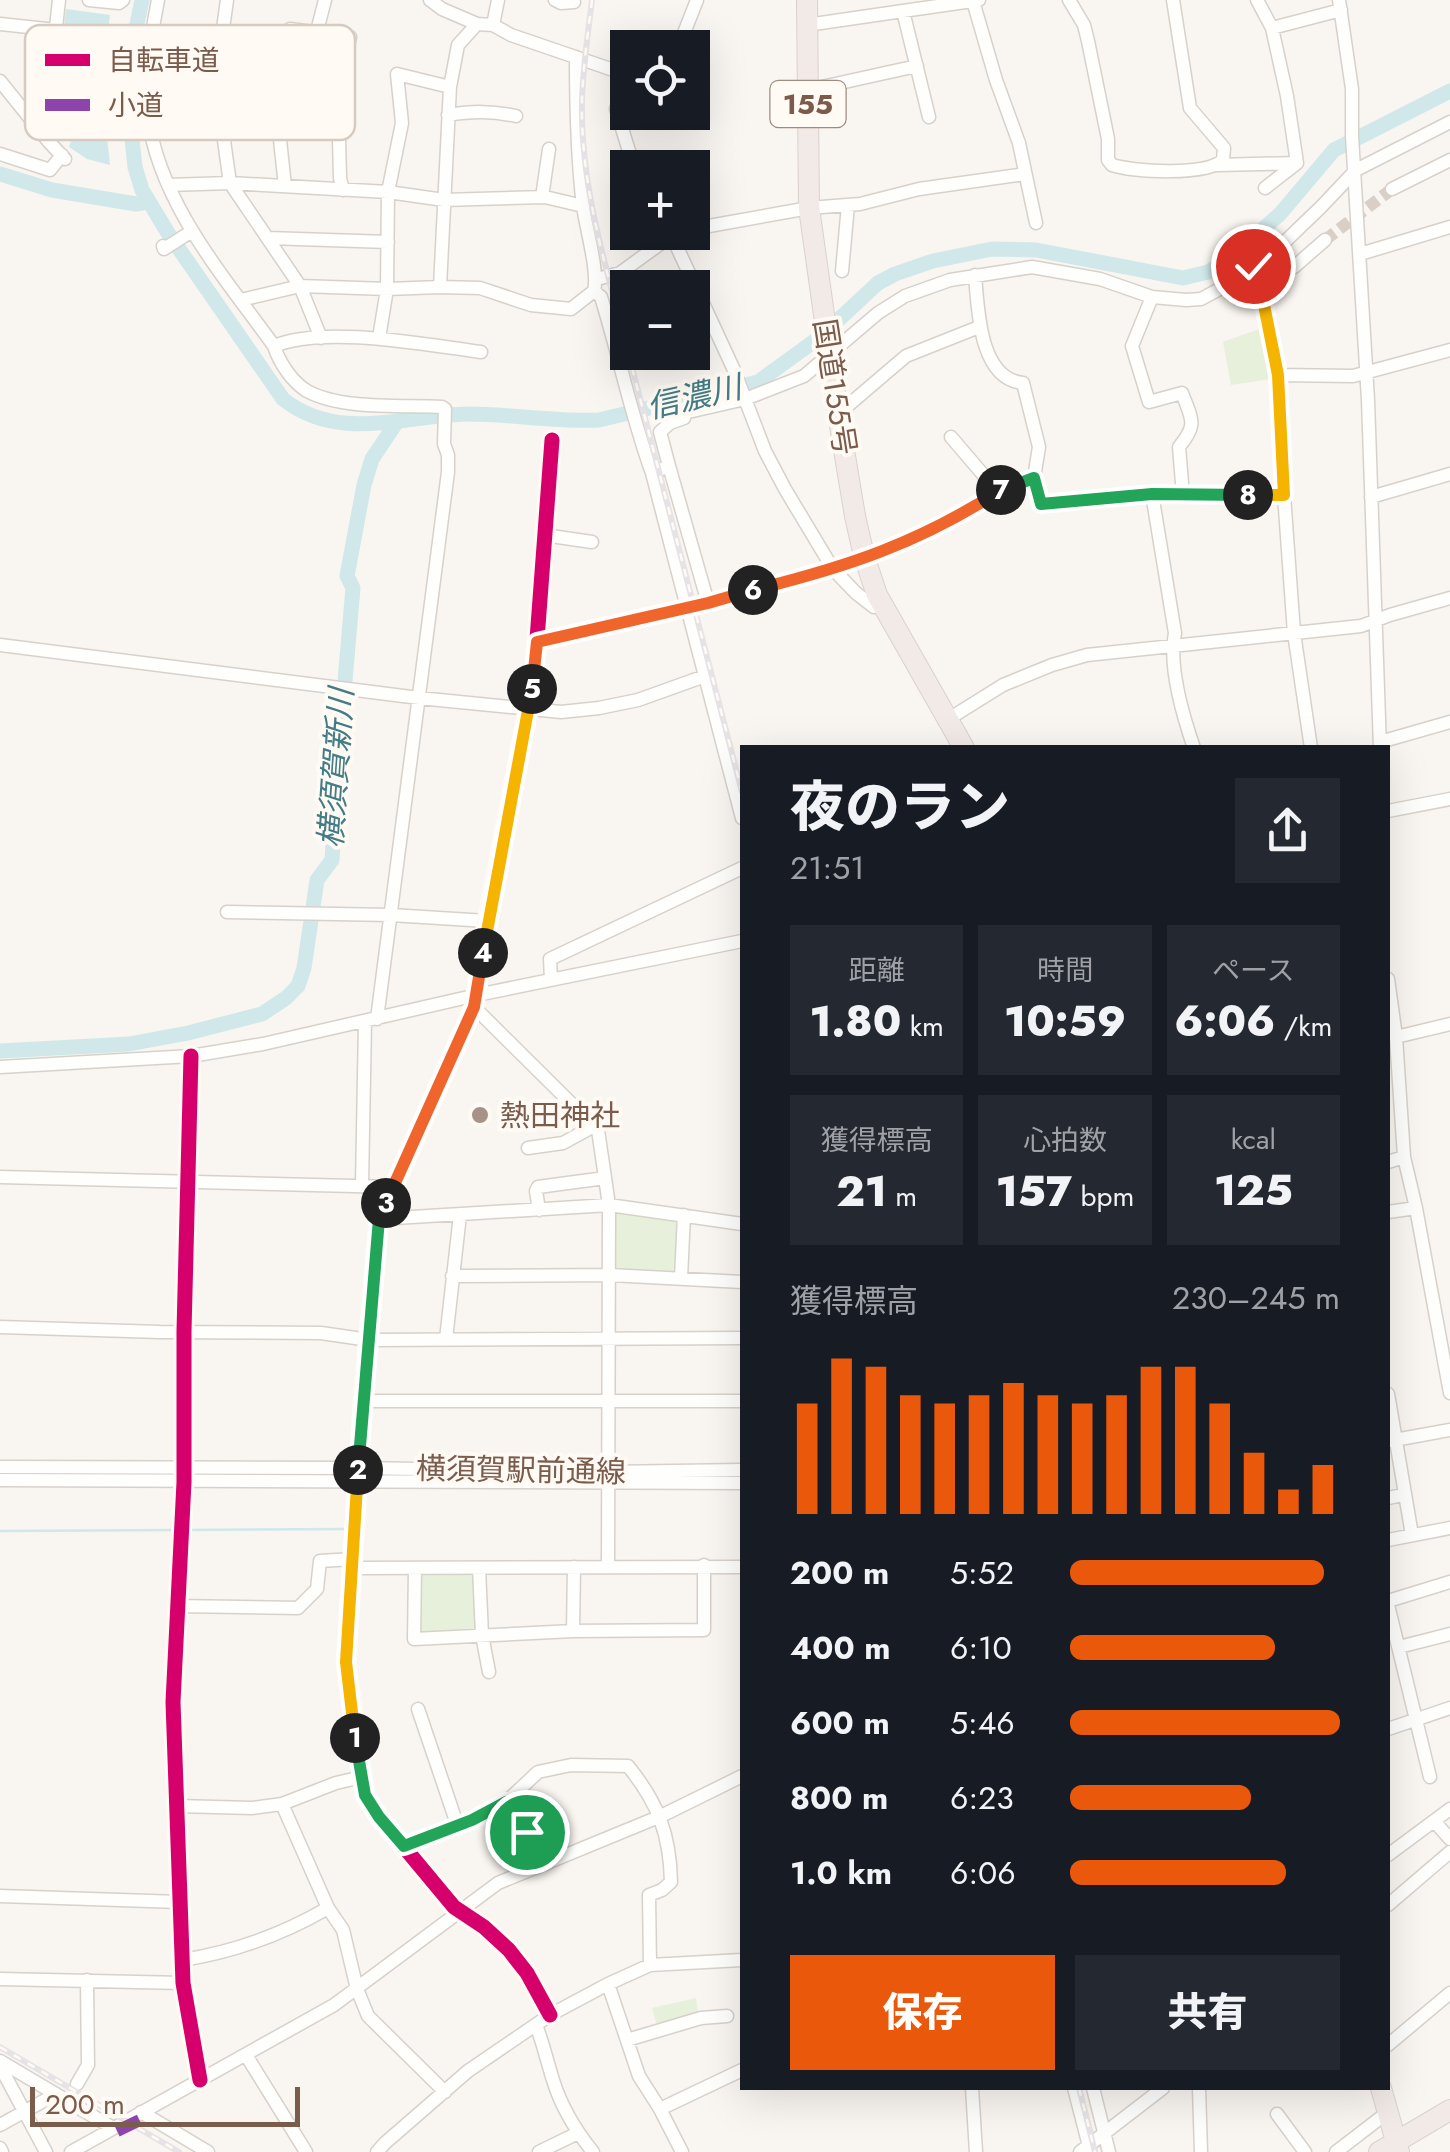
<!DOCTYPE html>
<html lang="ja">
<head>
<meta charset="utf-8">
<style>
  :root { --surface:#171b24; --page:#242831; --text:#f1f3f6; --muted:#9ea1a6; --accent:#ea580c }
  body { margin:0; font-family:Jost,"Noto Sans JP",sans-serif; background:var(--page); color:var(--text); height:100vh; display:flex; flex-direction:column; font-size:38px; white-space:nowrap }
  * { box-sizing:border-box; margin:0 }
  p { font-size:32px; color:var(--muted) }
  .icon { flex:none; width:55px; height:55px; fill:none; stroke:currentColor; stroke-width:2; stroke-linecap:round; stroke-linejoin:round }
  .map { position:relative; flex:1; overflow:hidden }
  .details { position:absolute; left:740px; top:745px; width:650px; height:1345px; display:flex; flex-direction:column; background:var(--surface); border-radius:0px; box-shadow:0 10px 40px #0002 }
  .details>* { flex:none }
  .tools { position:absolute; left:610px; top:30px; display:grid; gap:20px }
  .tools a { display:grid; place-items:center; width:100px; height:100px; border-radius:0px; background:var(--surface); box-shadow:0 10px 40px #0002; font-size:50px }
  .scale { position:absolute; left:30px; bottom:25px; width:270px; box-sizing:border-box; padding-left:10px; border:5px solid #7a5c4d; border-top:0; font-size:28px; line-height:35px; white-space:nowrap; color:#7a5c4d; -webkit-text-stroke:8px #fffaf3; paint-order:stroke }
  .pin { position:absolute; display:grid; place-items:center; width:85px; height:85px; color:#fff; margin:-42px; border:5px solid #fff; border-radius:50%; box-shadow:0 2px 10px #0007 }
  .km { position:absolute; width:50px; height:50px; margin:-25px; border-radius:50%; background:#222; color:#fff; font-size:28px; line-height:50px; text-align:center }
  .round { display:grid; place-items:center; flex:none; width:105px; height:105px; border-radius:0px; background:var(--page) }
  .overview { display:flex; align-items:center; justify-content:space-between; height:170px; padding:0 50px }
  h1 { font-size:55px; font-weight:800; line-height:75px }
  .figures { display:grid; grid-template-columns:repeat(3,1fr); gap:15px; height:170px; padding:10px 50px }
  .figures div { display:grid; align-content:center; border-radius:0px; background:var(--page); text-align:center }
  .figures b { font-size:42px; font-weight:800 }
  .figures small { font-size:28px; font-weight:400 }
  .figures p { font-size:28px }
  .chart { height:280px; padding:20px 50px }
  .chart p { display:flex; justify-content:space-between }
  .chart svg { width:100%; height:180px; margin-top:10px; stroke:var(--accent); stroke-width:6 }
  .button { display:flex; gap:20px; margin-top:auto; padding:20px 50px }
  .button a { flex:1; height:115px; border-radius:0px; background:var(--accent); color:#fff; font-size:40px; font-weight:800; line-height:115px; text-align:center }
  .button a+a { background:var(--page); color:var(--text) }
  ul { padding:0 50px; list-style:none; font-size:32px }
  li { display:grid; grid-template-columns:160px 120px 1fr; align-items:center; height:75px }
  li i { height:25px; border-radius:12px; background:var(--accent) }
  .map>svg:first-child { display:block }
</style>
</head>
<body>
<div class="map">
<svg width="1450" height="2152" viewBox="0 0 1450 2152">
  <rect width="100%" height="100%" fill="#f9f5f0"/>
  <path fill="#e7f0db" d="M1270,325L1277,378L1231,385L1223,342Z
    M616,1209L679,1219V1271L674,1274L616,1271L613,1267V1213Z
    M421,1572H474L477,1630L421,1635L418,1632Z
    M696,1998L699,2019L658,2029L652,2008Z"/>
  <path fill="#d0e8ea" d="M66,9L110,15L104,62V108L110,165L87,159L69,147L71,141L46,114L55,104Z"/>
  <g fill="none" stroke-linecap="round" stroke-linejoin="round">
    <path stroke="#d0e8ea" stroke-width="2.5" d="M186,1530L347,1529
      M0,1531L178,1530"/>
    <path stroke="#d0e8ea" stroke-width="15" d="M142,0L128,67L130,121L135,167L142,190L168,233L283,399C338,443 405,415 468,414C512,414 555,422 599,420L758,382L820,337L878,283L895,274L933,261L992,249L1036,250L1183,278L1208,272L1232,257L1280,214L1334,150L1450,91
      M0,174L52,190L136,204L148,202
      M0,1051L129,1044L188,1033L262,1014L286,998L298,986L304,968L317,880L332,860L340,739L353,588L347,576L364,485L372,459L396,423"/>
    <path stroke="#d9cfc7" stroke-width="12" stroke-dasharray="12 6" stroke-linecap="butt" d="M1325,240L1392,189"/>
    <g stroke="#d7d1cb" stroke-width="15">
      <path id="minor" d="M89,0L119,3L123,0
        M158,0C151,37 143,78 148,116C159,203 225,278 274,346C279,362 292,382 307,391C342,410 402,405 442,407L445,409L444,444L448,455V472L377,1019
        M227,0L218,64V98L230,183L300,286L321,338
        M430,0L442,9L477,24L493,25L511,35L628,75
        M555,0L561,3L574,2
        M1069,0L1084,25L1088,41L1108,139V160L1112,165C1135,172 1206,176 1223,160L1224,148L1190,108L1173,0
        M1257,0L1272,28L1341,10
        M1339,0L1352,89V136L1368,400L1380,748
        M973,1L996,80L1019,143L1036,223
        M0,24L56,30
        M493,25L498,0
        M807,25L903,11
        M317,31L325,0
        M670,48L684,33L697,0
        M0,81L49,142L65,159
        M808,90L917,66
        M628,91L616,109L629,151L637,168
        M448,115C473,111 492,111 516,116
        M28,116L48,101L59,0
        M929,117L903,11L979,0
        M0,154L50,170L62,155
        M1217,165L1297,163
        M168,185L230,183L388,192L444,200L545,197L583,206
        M285,186L276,103L290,29L350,37L338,98L340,178L343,190
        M1265,188L1297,163L1287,96L1272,28
        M1392,189L1450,160
        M542,197L549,149
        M692,229L809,208L860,204L919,189L1025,174
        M670,232L734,370L765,451L785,489L833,569L856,593L874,607L883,606
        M268,238L388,242
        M163,246L164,249L192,231
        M1273,253L1294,267L1325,240
        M1360,254L1450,227
        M1253,266L1257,275L1278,375L1284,495L1294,633L1311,748
        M842,271L848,205
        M975,275C978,309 979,379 1023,383L1039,447L1034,478L1041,504L1152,494L1284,495
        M597,279L620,273L671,236
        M440,287L450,87L458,45L477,24
        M594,291L601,297C619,355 631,416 652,473L742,818
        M1152,297L1132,346L1149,402L1182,393C1192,420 1198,424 1179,447L1183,495
        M241,300L300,286L387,289L440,287L480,288L531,305L571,309L594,291C599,272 586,229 583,206C577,157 576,107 576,57
        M379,338L387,289L388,192L402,123L397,74L450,87
        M274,346C325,325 426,345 481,352
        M1278,375L1353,376L1450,350
        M838,414L906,356L979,327
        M951,437L998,492
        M669,466L708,603
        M652,473L669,466L660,432L670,423L684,418V413L745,399L804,376L878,313L905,296L950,280L1032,267L1100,279L1152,297L1186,300L1201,299L1244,276L1253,266L1270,256L1321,207L1356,170L1450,122
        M1152,494L1175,633C1168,666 1183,716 1194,748
        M1371,497L1450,474
        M544,535L592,542
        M537,642L708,603L865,560L921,537L1007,486L1034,478
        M0,645L419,698L561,712L599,708L638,700L705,676
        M947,720L1003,685L1052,665L1087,655L1361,626L1390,615L1450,598
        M1380,742L1450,722
        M1388,811L1450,799
        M227,912L391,915L487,921
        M551,979L550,959L742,868
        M1388,979L1396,1037L1404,1157L1416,1208L1450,1393
        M474,1007L598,1130L609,1205L608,1567
        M1396,1037L1450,1024
        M191,1056L184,1331V1482L173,1702L183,1983L200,2080
        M0,1067L191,1056L263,1044L477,995L742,941
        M528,1148L563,1143L594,1126
        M1388,1162L1404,1157
        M0,1177L393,1187
        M362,1185L365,1022
        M539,1210L536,1191L538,1187L605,1178
        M1388,1212L1416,1208
        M379,1219L609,1205L742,1224
        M452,1276L610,1275L742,1282
        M681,1278L684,1215
        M0,1327L160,1332L321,1333L369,1340L742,1338
        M446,1339L460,1215
        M1388,1394L1412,1535
        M363,1401H742
        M1389,1441L1450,1430
        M0,1467L358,1468L609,1472L742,1470
        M0,1480L742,1483
        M1388,1498L1403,1495
        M1388,1540L1450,1528
        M353,1568L742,1567
        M479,1568L482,1635L489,1672
        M415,1569L414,1639L573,1631L704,1630V1565
        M1388,1601L1450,1582
        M1388,1605L1430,1777
        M177,1606L298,1608L317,1589L320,1561L353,1559
        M573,1631L574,1567
        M1399,1647L1450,1634
        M418,1709L457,1824
        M1388,1729L1450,1708
        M506,1802L545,1864
        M282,1804L328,1908L343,1930L357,1989L368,2016L445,2092
        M177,1806L252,1808L282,1804L336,1783L362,1777
        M1434,1821L1450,1839
        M404,1845L472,1820L506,1802L538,1772L571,1765L628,1766C658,1803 670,1834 671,1882L662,1890L649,1895L650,1965
        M1388,1855L1450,1809
        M0,1896L180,1902
        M1388,1905L1450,1852
        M182,1960C235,1952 283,1934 328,1908
        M0,1979L183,1983
        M608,1984L639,2076L660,2109L682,2152
        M550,2015L527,1973L509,1950L484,1927L454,1907L379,1817L365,1795L346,1663L363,1401L379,1219L474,1007L487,921L534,679L552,440
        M536,2025C543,2043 547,2061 553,2080C561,2106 576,2131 593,2152
        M627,2040L701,2018L727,2016
        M1388,2045L1450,1993
        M246,2055L306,2152
        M0,2061L113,2128
        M0,2066L46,2152
        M77,2084L88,2065L87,1980
        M972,2088L976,2152
        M1074,2088L1090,2150
        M1093,2088L1109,2152
        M1199,2088L1201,2152
        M660,2109L742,2070
        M141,2112L208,2152
        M1277,2114L1305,2152
        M0,2125L56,2094
        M0,2148L2,2152
        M71,2152L334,2005L498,1883L661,1816L742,1776
        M377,2152L385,2143L468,2071L550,2015L608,1984L650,1965L742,1960
        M539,2152L578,2133
        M1080,2152L1163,2088
        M1336,2152L1388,2112"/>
    </g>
    <g stroke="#dad1cc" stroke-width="22">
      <path id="highway" d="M807,0L809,208L838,414L855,516L864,556L877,595L964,748
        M1381,2088L1399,2152
        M1379,2152L1450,2110"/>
    </g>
    <use href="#minor" stroke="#fefefd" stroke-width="12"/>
    <use href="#highway" stroke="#f2eae7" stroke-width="20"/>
    <g stroke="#e6e3e7" stroke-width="6">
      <path id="rail" d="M592,0C588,33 583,67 582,100C580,185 606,268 628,350
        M628,352L742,792
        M0,2047L179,2152
        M1079,2088L1095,2152"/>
    </g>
    <use href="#rail" stroke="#fffaf3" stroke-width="2.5" stroke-dasharray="8" stroke-linecap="butt"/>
    <path stroke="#8e44ad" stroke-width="12" stroke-dasharray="25 12" stroke-linecap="butt" d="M117,2131L148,2116"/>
    <g stroke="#fffaf3" stroke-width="21">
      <path id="cycleway" d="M191,1056L184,1331V1482L173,1702L183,1983L200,2080
        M550,2015L527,1973L509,1950L484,1927L454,1907L379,1817L365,1795L346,1663L363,1401L379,1219L474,1007L487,921L534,679L552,440"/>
    </g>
    <use href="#cycleway" stroke="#d6006c" stroke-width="15"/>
  </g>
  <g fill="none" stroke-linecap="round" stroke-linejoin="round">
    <g stroke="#fff" stroke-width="20">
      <path id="split-1" d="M355,1738L365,1795L379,1817L404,1846L472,1820L506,1802L527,1832"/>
    </g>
    <g stroke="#fff" stroke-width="20">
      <path id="split-2" d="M355,1738L346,1662L358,1470"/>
    </g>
    <g stroke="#fff" stroke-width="20">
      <path id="split-3" d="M358,1470L379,1219L386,1203"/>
    </g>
    <g stroke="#fff" stroke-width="20">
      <path id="split-4" d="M386,1203L474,1007L483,953"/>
    </g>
    <g stroke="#fff" stroke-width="20">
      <path id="split-5" d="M483,953L532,689"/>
    </g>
    <g stroke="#fff" stroke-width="20">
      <path id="split-6" d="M532,689L537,642L708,603L753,590"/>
    </g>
    <g stroke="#fff" stroke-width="20">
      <path id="split-7" d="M753,590C847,567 919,543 1001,490"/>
    </g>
    <g stroke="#fff" stroke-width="20">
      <path id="split-8" d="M1001,490L1034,478L1041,504L1152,494L1248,495"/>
    </g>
    <g stroke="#fff" stroke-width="20">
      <path id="split-9" d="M1248,495H1284L1278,375L1258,275L1253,266"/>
    </g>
    <use href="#split-1" stroke="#22a559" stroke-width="12"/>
    <use href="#split-2" stroke="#f5b400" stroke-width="12"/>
    <use href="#split-3" stroke="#22a559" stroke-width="12"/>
    <use href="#split-4" stroke="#f0652b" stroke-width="12"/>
    <use href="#split-5" stroke="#f5b400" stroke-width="12"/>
    <use href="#split-6" stroke="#f0652b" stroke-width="12"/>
    <use href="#split-7" stroke="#f0652b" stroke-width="12"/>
    <use href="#split-8" stroke="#22a559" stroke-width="12"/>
    <use href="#split-9" stroke="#f5b400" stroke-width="12"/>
  </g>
  <circle fill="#a69286" stroke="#fffaf3" stroke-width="4" cx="480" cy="1115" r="10"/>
  <g text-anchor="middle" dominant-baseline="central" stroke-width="8" stroke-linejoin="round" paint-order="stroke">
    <rect fill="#fffaf3" stroke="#a28b7f" stroke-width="2.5" x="770.5" y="81" width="75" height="46" rx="8"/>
    <g font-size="28" font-weight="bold" fill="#7a5c4d">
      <text x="808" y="104">155</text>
    </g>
    <g font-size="30" fill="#7a5c4d" stroke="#fffaf3">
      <text transform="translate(835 387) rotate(81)">国道155号</text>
      <text transform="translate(521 1470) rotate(1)">横須賀駅前通線</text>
    </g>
    <g font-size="30" fill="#7a5c4d" stroke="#fffaf3" text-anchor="start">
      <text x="500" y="1115">熱田神社</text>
    </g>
    <g font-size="32" font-style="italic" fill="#437c86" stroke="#fffaf3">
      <text transform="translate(694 397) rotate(-13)">信濃川</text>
      <text transform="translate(336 768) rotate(-86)">横須賀新川</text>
    </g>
  </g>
  <rect x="25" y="25" width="330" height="115" rx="15" fill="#fffaf3" stroke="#d7cbc1" stroke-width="2.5"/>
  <rect x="45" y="54" width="45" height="12" fill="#d6006c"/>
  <rect x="45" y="99" width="45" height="12" fill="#8e44ad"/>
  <g font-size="28" fill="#7a5c4d">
    <text x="108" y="70">自転車道</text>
    <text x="108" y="115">小道</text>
  </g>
</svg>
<div class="tools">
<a><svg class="icon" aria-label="locate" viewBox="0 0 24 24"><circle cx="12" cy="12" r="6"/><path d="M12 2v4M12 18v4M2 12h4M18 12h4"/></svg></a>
<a>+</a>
<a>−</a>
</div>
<div class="scale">200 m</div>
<div class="pin" style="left:527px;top:1832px;background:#1e9e55"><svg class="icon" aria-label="arrive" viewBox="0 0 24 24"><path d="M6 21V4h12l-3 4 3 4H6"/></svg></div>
<div class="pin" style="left:1253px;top:266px;background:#d93025"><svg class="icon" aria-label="check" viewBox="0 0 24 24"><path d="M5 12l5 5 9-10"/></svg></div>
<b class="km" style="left:355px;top:1738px">1</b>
<b class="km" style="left:358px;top:1470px">2</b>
<b class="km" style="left:386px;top:1203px">3</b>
<b class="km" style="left:483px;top:953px">4</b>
<b class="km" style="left:532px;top:689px">5</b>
<b class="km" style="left:753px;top:590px">6</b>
<b class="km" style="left:1001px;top:490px">7</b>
<b class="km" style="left:1248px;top:495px">8</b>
<section class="details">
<div class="overview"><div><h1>夜のラン</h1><p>21:51</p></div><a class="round"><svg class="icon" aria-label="share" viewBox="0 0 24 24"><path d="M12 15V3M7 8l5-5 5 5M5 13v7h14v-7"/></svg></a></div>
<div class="figures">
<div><p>距離</p><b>1.80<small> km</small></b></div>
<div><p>時間</p><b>10:59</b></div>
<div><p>ペース</p><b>6:06<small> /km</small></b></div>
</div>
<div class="figures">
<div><p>獲得標高</p><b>21<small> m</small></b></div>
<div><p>心拍数</p><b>157<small> bpm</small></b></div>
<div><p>kcal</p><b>125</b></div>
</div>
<div class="chart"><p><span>獲得標高</span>230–245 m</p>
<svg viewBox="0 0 160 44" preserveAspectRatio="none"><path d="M5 44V17M15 44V6M25 44V8M35 44V15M45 44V17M55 44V15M65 44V12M75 44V15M85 44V17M95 44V15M105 44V8M115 44V8M125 44V17M135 44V29M145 44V38M155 44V32"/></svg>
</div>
<ul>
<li><b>200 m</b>5:52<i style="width:94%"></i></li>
<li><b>400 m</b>6:10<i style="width:76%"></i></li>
<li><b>600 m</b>5:46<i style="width:100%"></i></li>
<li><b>800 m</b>6:23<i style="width:67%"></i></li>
<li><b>1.0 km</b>6:06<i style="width:80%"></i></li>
</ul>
<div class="button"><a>保存</a><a>共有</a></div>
</section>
</div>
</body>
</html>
